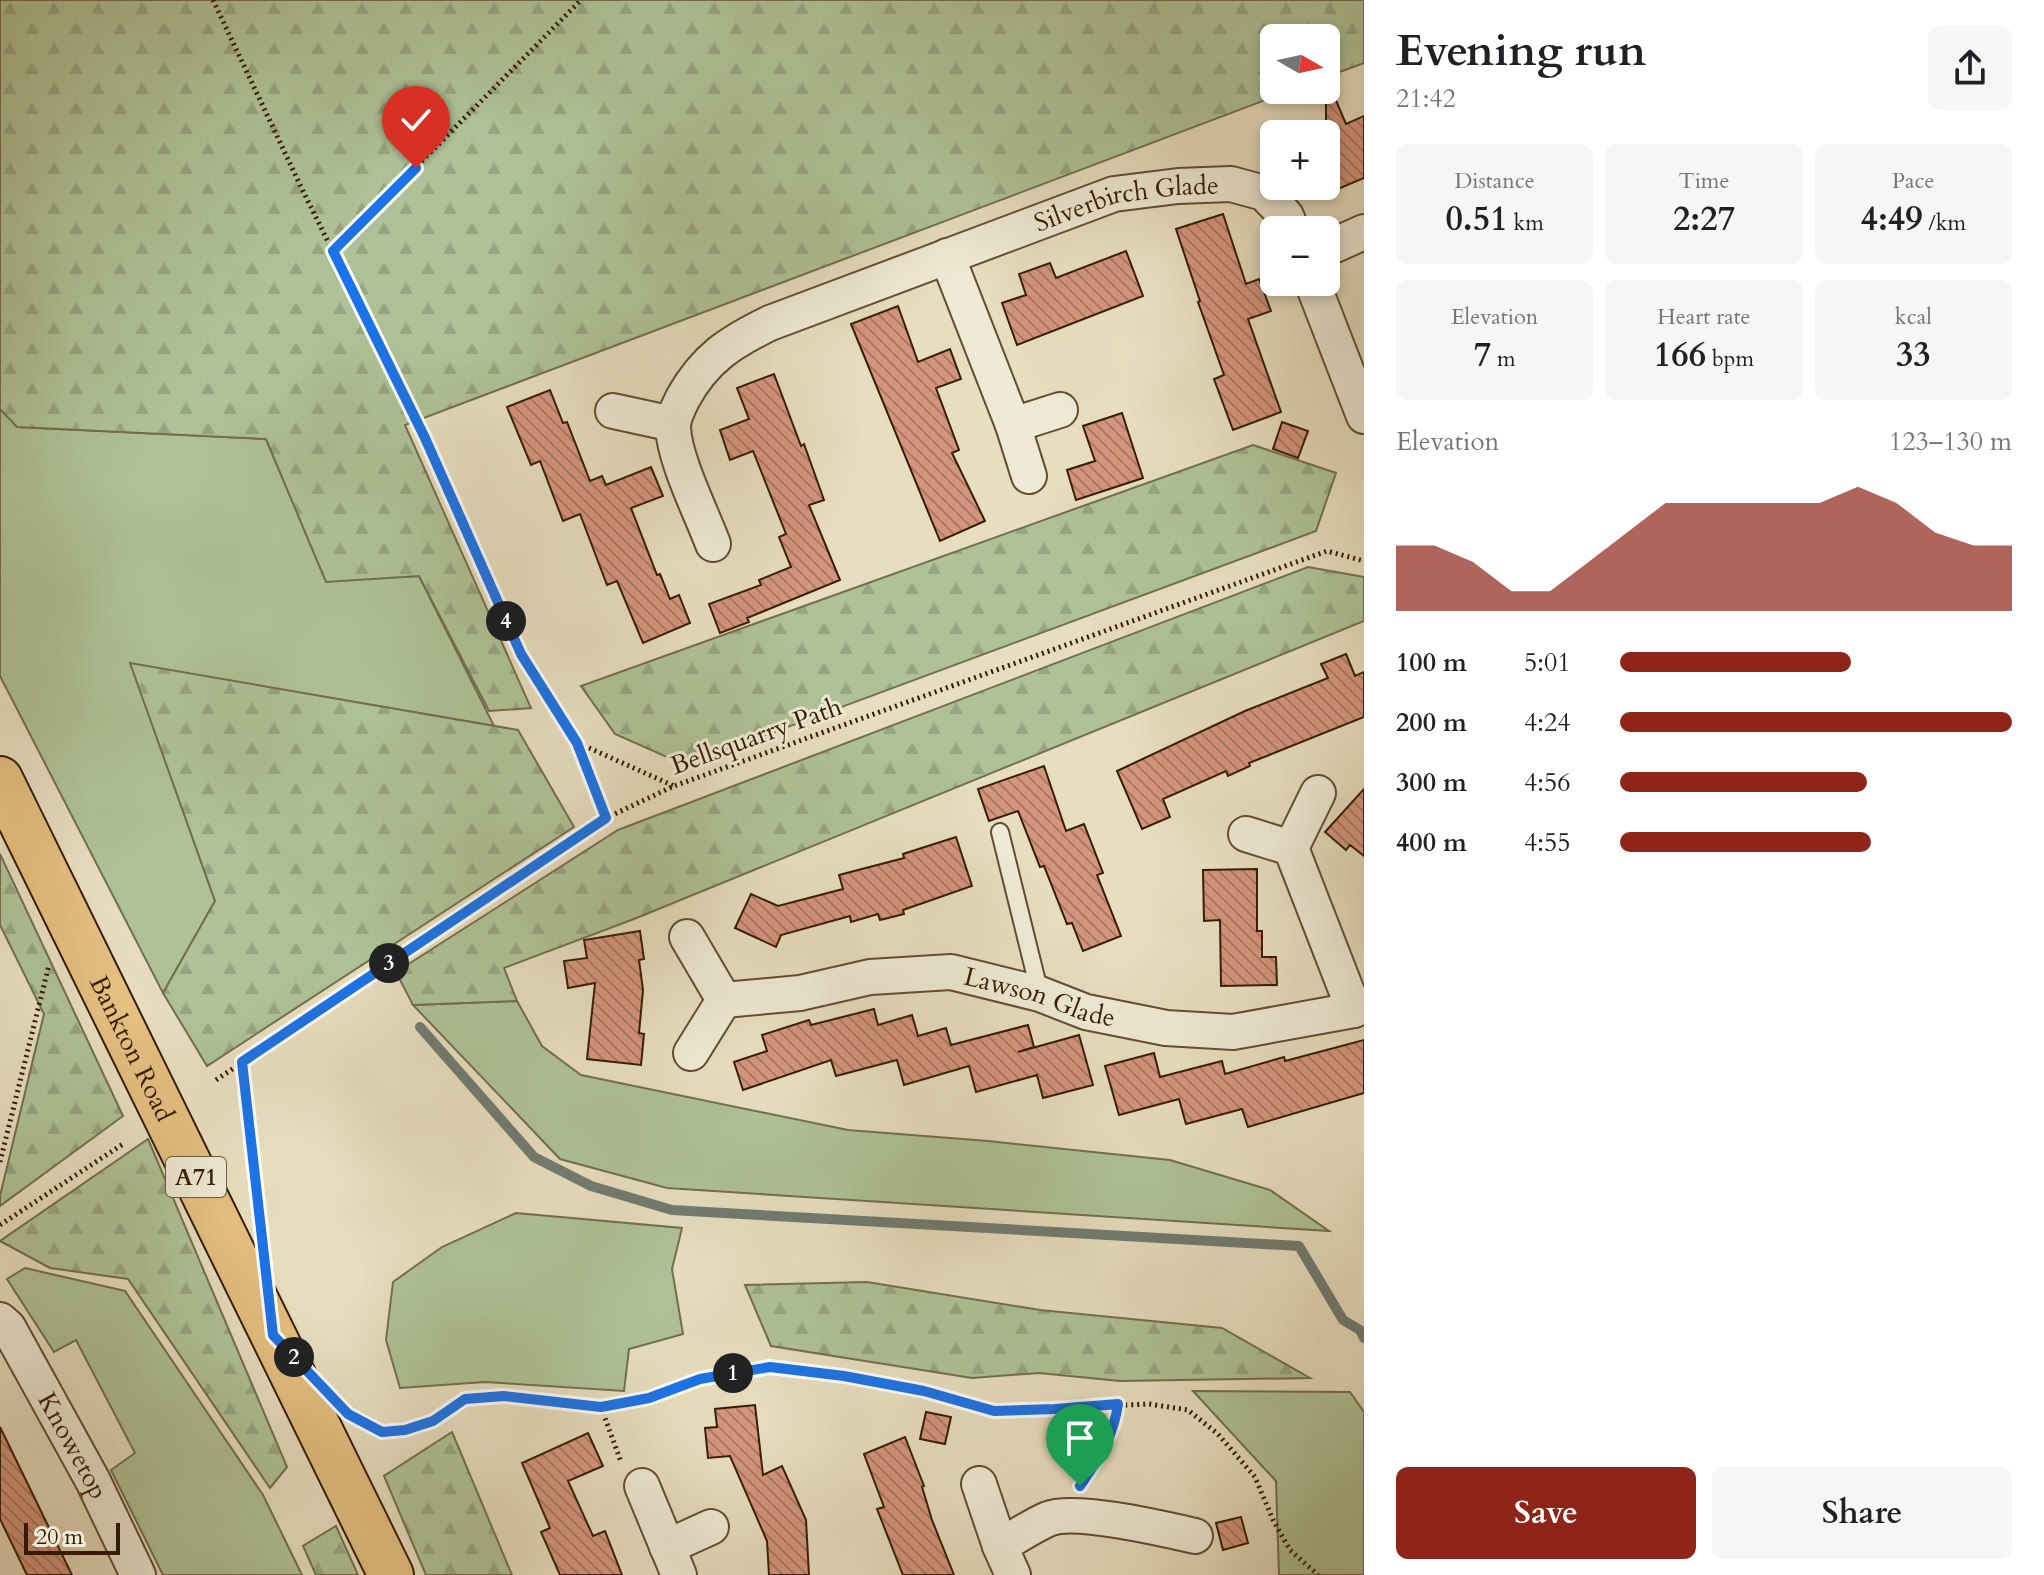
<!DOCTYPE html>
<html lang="en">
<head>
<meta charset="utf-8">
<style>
  :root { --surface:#fff; --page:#f6f6f6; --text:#202124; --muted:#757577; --accent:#8f2418 }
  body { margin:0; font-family:Cardo,serif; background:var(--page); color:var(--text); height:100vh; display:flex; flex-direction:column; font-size:30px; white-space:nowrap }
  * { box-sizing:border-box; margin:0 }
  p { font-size:26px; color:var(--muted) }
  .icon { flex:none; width:44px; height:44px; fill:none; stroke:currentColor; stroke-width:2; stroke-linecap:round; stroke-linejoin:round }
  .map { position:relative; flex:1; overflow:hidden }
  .sheet { display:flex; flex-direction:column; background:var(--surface); width:680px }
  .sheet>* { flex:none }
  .needle { width:52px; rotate:99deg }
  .buttons { position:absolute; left:1260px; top:24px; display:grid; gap:16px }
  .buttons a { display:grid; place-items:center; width:80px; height:80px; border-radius:12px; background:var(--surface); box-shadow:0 4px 12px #0003; font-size:40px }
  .scale { position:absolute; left:24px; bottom:20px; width:96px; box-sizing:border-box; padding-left:8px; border:4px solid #361c03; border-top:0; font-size:22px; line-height:28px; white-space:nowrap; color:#361c03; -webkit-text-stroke:6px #efead5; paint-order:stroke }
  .pin { position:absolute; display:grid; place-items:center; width:68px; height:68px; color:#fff; margin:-82px -34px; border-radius:50% 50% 50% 0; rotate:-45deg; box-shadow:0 0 8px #0007 }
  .pin .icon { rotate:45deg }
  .km { position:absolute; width:40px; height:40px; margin:-20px; border-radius:50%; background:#222; color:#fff; font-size:22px; line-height:40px; text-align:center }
  .round { display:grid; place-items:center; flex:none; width:84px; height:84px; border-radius:12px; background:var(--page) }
  .head { display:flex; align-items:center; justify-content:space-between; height:136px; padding:0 32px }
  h1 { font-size:44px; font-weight:800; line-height:60px }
  .stats { display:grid; grid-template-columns:repeat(3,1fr); gap:12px; height:136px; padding:8px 32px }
  .stats div { display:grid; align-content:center; border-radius:12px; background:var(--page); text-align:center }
  .stats b { font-size:34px; font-weight:800 }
  .stats small { font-size:22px; font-weight:400 }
  .stats p { font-size:22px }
  .chart { height:224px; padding:16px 32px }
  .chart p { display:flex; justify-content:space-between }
  .chart svg { width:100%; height:144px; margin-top:8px; fill:var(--accent); opacity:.7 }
  .primary-button { display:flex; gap:16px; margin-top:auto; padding:16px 32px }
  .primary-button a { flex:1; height:92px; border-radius:12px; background:var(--accent); color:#fff; font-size:32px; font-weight:800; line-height:92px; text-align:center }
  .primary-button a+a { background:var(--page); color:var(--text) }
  ul { padding:0 32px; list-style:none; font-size:26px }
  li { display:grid; grid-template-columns:128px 96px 1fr; align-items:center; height:60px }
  li i { height:20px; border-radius:10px; background:var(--accent) }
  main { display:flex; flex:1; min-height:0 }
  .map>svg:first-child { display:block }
</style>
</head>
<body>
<main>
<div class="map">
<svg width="1364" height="1575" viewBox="0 0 1364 1575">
  <defs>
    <pattern id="forest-firs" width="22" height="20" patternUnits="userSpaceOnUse" patternTransform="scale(2)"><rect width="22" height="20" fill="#afc297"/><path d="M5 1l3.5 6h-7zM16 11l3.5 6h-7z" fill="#97a680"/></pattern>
    <pattern id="building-back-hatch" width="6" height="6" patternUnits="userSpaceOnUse" patternTransform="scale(2)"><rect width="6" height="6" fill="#d3957d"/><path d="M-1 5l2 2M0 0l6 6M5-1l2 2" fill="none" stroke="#ac7964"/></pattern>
  </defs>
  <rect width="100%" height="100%" fill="#e7debf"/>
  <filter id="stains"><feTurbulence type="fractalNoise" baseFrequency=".0025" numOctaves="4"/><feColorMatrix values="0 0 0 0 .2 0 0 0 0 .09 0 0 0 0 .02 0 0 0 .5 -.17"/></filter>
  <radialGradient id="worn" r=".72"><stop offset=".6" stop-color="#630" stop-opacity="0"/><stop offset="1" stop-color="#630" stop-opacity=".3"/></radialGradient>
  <path fill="#afc297" stroke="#726f4d" stroke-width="2" d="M0,409L18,427L266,439L326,581L419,576L494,726L131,664L215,901L163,993L0,676Z
    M517,1001L542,1046L581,1075L848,1130L988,1141L1170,1160L1270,1190L1329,1231L667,1188L560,1159L413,1005Z
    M516,1213L682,1228L672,1269L683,1334L629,1349L624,1391L485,1382L400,1388L386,1340L393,1282L442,1247Z
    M25,1268L125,1291L263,1495L302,1575H163L111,1470L135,1453L76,1340L54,1352L7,1279Z
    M1193,1391L1350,1392L1364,1412V1575H1279L1276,1481Z"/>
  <path fill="url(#forest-firs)" stroke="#726f4d" stroke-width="2" d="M0,0H1364V63L1326,77V38H1274V90H1292L405,425L531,708L489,711L419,576L326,582L266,439L17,427L0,409Z
    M1253,445L1336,473L1316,531L685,765L615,734L581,686Z
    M1308,567L1364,577V621L634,919L504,968L517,1001L413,1005L396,972L618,830Z
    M130,663L518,730L574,827L207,1066L163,993L215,901Z
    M0,854L123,1116L0,1206V1196L44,1014L0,925Z
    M148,1139L287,1467L270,1488L128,1279L50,1268L0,1241Z
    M867,1282L1040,1310L1222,1328L1310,1378L1120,1381L1039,1373L972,1378L771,1346L745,1285Z
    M452,1432L512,1575H426L384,1476Z
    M336,1526L358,1575H316L303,1546Z"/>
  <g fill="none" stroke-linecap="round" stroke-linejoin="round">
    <path stroke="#717b71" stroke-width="10" d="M420,1027L534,1157L591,1186L672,1210L1299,1246L1343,1320L1360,1330L1364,1338"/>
  </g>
  <path fill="url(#building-back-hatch)" stroke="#361c03" stroke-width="2" d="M1326,77L1346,124L1364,116V178L1338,189L1326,162Z
    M1223,214L1246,284L1259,279L1271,311L1248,319L1281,412L1233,430L1214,379L1224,375L1198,302L1200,301L1176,229Z
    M1126,251L1143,296L1017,345L1002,303L1026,295L1019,274L1050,263L1056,278Z
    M898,306L918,362L950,349L961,379L936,388L959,450L952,453L985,521L940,541L851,324Z
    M774,374L801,446L804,444L824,500L809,505L840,580L747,618L749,622L720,633L709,604L761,585L759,580L791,567L779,537L786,534L753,451L730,460L720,430L749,419L737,388Z
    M550,390L563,423L567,422L590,481L602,476L606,485L651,467L663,496L631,508L657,575L660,574L670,599L679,595L690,623L643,643L617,581L607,585L580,514L563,521L540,461L531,465L507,407Z
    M1122,413L1143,478L1076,500L1067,470L1095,461L1083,426Z
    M1282,422L1308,431L1298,458L1273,449Z
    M1346,654L1355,676L1364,672V717L1249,763L1250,766L1228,776L1226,771L1163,799L1170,817L1142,829L1117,771L1245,711L1328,678L1321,664Z
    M1044,766L1066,831L1084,824L1103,873L1097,875L1121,936L1083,951L1072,923L1067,924L1044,866L1040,867L1018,811L989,821L978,789Z
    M1364,789V856L1350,845L1346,850L1325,832Z
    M956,837L972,886L903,910L904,914L880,920L878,914L851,922L850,916L781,935L776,947L735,928L751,894L778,906L843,889L839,875L904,858L903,854Z
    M1257,869V931H1262V957H1276L1277,985L1221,986L1220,920L1204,921L1203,870Z
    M640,931L644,959L639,960L643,990L639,1033L644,1034L641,1065L587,1059L595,983L568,988L564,961L587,958L584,940Z
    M874,1009L878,1025L912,1015L918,1036L946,1028L951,1045L1028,1025L1034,1047L1018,1052L1079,1035L1093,1085L1043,1098L1037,1075L976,1092L969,1066L904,1085L897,1060L836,1076L831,1060L743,1090L734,1062L767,1051L762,1035L809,1020L811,1025Z
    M1364,1040V1093L1248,1127L1242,1109L1186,1124L1179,1099L1119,1115L1105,1066L1154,1053L1160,1077L1222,1061L1225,1074L1284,1057L1285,1061Z
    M755,1405L763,1475L782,1466L806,1520L809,1575H769L767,1541L730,1456L708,1458L705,1428L717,1427L715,1409Z
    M926,1412L951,1417L945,1444L920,1439Z
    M0,1427L37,1503L72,1575H27L0,1519Z
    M588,1433L603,1466L568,1481L593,1536L605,1531L622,1575H560L541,1532L550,1528L522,1463Z
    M905,1437L924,1486L922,1487L932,1520L954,1575H903L877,1509L884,1507L864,1454Z
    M1241,1517L1248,1543L1223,1550L1216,1523Z"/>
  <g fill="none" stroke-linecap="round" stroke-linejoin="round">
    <g stroke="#624c32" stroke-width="20">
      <path id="service" d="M1000,832L1040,994"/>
    </g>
    <g stroke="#624c32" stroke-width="38">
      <g id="minor">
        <path d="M1326,249L1364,232"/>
        <path d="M947,256L1013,425L1029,476"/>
        <path d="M1312,282L1364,416"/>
        <path d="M613,411L673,424"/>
        <path d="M1013,425L1060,410"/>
        <path id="s1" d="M713,544C701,512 674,459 673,427C673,418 679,406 683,398C705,358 731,342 770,323L1114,194L1178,186L1231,184L1264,193L1286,216L1292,230"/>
        <path d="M1246,834L1291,848L1354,1010"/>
        <path d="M1291,848L1318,793"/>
        <path d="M687,937L724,1000"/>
        <path id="s2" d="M691,1053L724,1000L800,993L870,977L951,972L1040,994L1086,1012L1166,1028L1233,1032L1354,1010L1364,1004"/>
        <path id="s3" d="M0,1320L8,1327L93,1481L138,1575"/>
        <path d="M979,1484L1000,1546L1013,1575"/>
        <path d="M642,1486L679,1575"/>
        <path d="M1000,1546C1016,1537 1032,1526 1048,1519C1075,1508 1164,1529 1195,1536"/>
        <path d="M667,1547L711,1527"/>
      </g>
    </g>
    <g stroke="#361c03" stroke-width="48">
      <g id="primary">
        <path id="s4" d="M0,779L391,1575"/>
      </g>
    </g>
    <path stroke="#361c03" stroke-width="5" stroke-dasharray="2 4" stroke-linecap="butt" d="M213,0L301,187L425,438L521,654L577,743L606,818
      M333,251L581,0
      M578,743L674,786
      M242,1062L260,1220
      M216,1080L606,818L674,786L1327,551L1364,561
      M0,1162L49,965
      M0,1225L123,1144
      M601,1407L621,1462
      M356,1418L382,1432L405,1430L433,1421L465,1399L504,1396L601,1407L649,1398L700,1379L770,1367L844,1376L924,1391L994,1411L1149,1404L1188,1410L1218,1434L1255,1477L1273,1520L1290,1550L1318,1575
      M1080,1485C1098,1459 1114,1435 1118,1404"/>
    <use href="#service" stroke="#efead5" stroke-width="16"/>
    <use href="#minor" stroke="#efead5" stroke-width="34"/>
    <use href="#primary" stroke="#e4bf80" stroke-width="44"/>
  </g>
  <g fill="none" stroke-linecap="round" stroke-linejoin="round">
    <g stroke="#fff" stroke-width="16">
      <path id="route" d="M416,168L333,251L425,438L521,654L577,743L606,818L242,1062L273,1335L348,1414L382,1432L405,1430L433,1421L465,1399L504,1396L601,1407L649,1398L700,1379L770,1367L844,1376L924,1391L994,1411L1055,1409L1118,1404C1114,1436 1098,1459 1080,1486"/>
    </g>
    <use href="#route" stroke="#1a73e8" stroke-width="10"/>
  </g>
  <g text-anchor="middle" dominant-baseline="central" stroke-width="6" stroke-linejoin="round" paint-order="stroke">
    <rect fill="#efead5" stroke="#6e5a42" stroke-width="2" x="166" y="1157" width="60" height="40" rx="6"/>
    <g font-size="24" font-weight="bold" fill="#361c03">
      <text x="196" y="1177">A71</text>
    </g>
    <g font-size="26" fill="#361c03" stroke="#efead5">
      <text stroke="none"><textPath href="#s1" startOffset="650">Silverbirch Glade</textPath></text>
      <text transform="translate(756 736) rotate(-20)">Bellsquarry Path</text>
      <text stroke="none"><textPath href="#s2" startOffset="384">Lawson Glade</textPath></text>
      <text stroke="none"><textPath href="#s4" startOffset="300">Bankton Road</textPath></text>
      <text stroke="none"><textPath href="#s3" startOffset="146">Knowetop</textPath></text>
    </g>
  </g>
  <rect width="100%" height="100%" filter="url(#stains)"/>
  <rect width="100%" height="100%" fill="url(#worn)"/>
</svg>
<div class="buttons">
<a><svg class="needle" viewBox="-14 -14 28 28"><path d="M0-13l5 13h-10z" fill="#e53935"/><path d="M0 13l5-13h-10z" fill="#757577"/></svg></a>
<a>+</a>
<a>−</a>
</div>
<div class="scale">20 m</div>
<div class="pin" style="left:1080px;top:1486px;background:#1e9e55"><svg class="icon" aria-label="arrive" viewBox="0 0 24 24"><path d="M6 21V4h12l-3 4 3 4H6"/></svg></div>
<div class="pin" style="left:416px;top:168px;background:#d93025"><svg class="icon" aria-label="check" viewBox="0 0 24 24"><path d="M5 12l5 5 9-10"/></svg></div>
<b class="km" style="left:733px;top:1373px">1</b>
<b class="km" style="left:294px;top:1357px">2</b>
<b class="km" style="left:389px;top:963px">3</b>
<b class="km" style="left:506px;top:621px">4</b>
</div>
<section class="sheet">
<div class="head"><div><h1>Evening run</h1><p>21:42</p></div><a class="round"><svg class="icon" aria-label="share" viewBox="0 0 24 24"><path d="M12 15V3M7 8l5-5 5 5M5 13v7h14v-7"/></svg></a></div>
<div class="stats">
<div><p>Distance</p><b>0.51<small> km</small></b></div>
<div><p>Time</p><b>2:27</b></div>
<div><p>Pace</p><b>4:49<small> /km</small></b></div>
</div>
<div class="stats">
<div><p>Elevation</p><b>7<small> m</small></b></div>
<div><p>Heart rate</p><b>166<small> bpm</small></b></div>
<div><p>kcal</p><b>33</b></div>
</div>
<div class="chart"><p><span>Elevation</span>123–130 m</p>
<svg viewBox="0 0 160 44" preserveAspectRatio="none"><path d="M0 44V24L10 24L20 29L30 38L40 38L50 29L60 20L70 11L80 11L90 11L100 11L110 11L120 6L130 11L140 20L150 24L160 24V44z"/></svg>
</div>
<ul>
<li><b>100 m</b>5:01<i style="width:59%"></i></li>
<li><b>200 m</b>4:24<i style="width:100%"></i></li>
<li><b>300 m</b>4:56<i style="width:63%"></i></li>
<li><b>400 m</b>4:55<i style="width:64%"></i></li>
</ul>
<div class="primary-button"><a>Save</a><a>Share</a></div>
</section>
</main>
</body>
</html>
